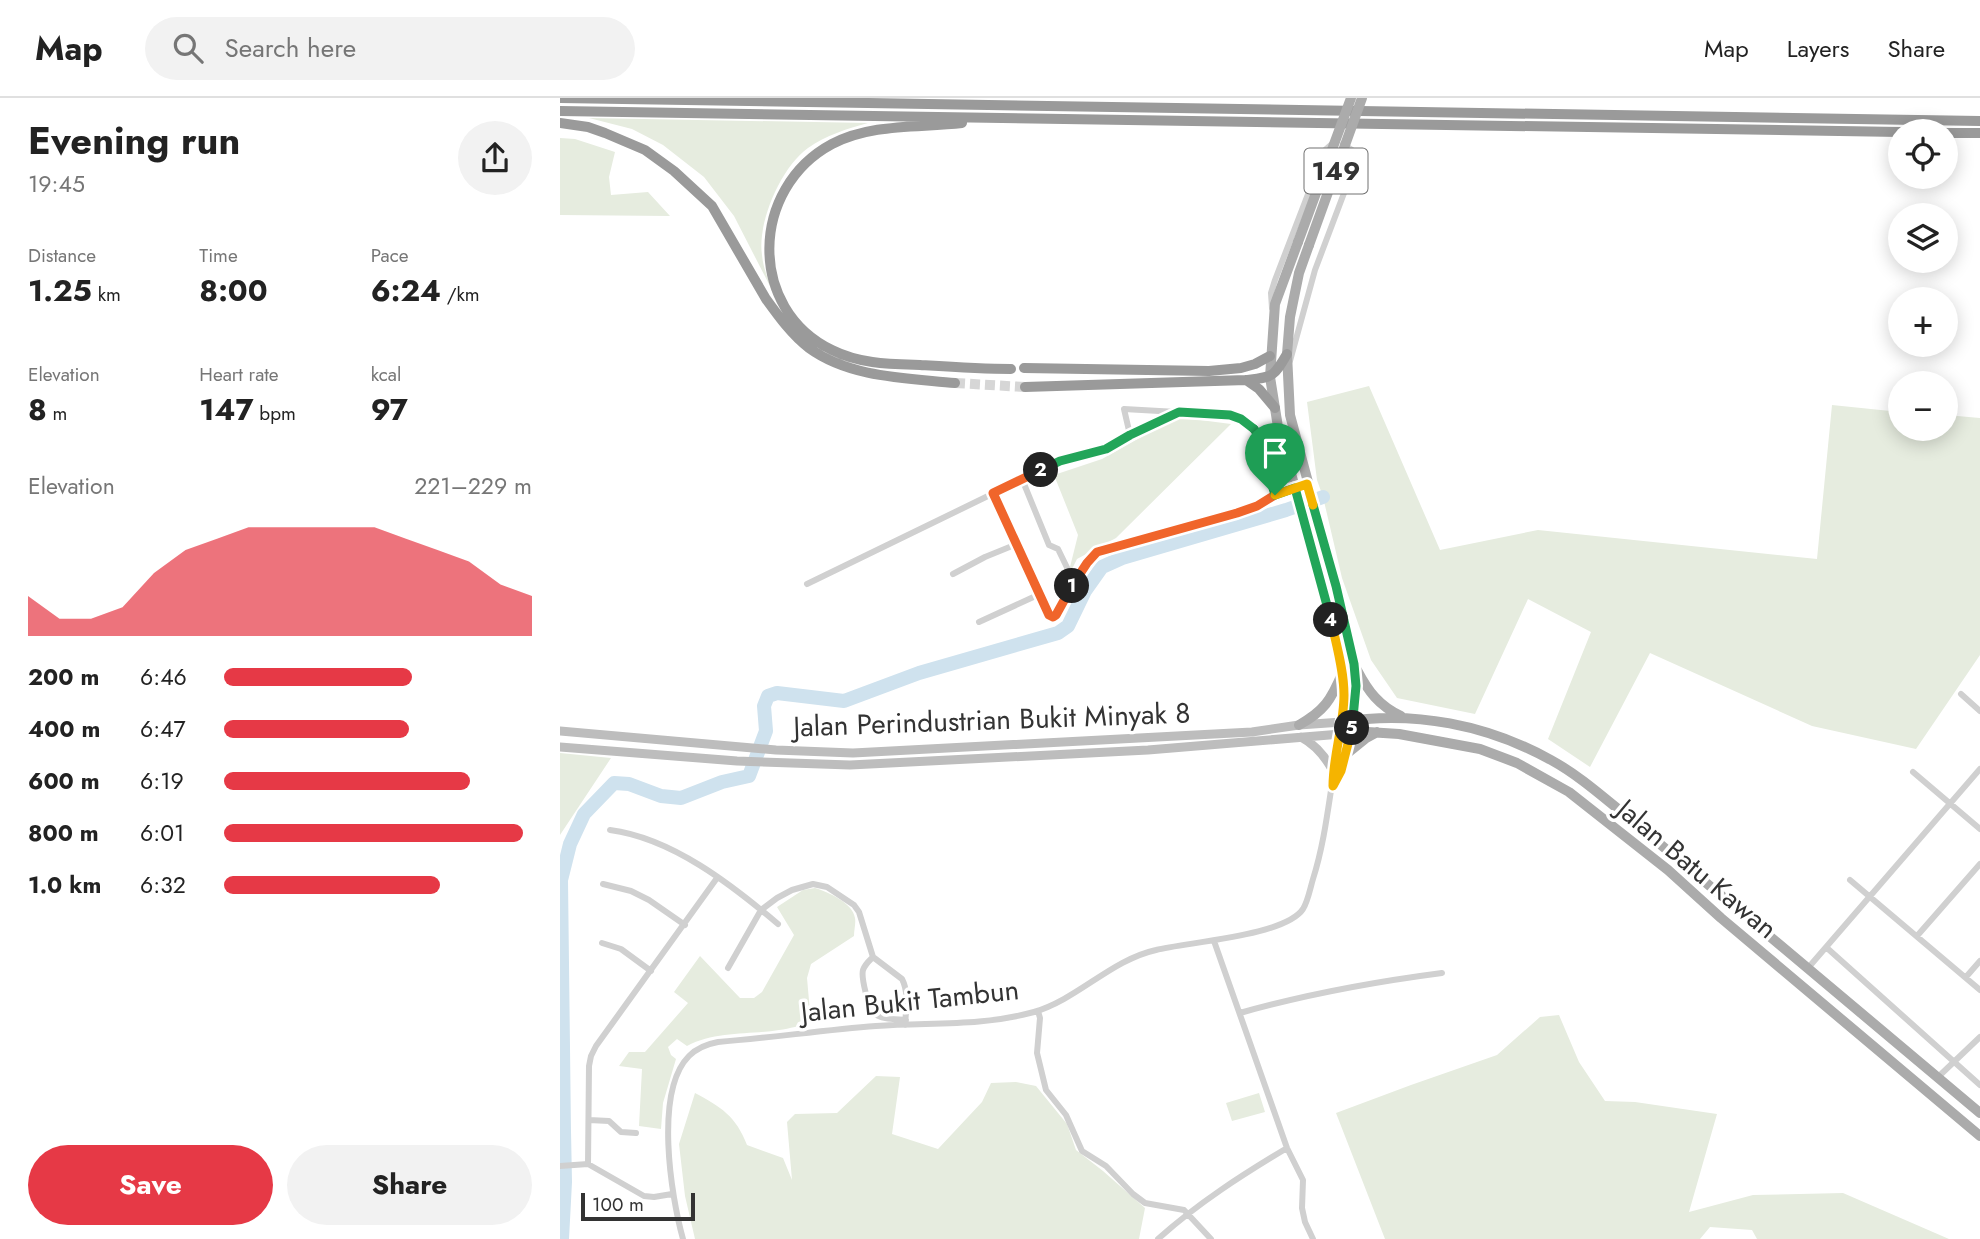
<!DOCTYPE html>
<html lang="en">
<head>
<meta charset="utf-8">
<style>
  :root { --surface:#fff; --page:#f2f2f2; --text:#222; --muted:#767676; --line:#e0e0e0; --accent:#e63946 }
  body { margin:0; font-family:Jost,sans-serif; background:var(--page); color:var(--text); height:100vh; display:flex; flex-direction:column; font-size:26px; white-space:nowrap }
  * { box-sizing:border-box; margin:0 }
  p { font-size:23px; color:var(--muted) }
  .icon { flex:none; width:38px; height:38px; fill:none; stroke:currentColor; stroke-width:2; stroke-linecap:round; stroke-linejoin:round }
  .map { position:relative; flex:1; overflow:hidden }
  .sheet { display:flex; flex-direction:column; background:var(--surface); width:560px }
  .sheet>* { flex:none }
  .fabs { position:absolute; left:1328px; top:21px; display:grid; gap:14px }
  .fabs a { display:grid; place-items:center; width:70px; height:70px; border-radius:50%; background:var(--surface); box-shadow:0 4px 18px #0003; font-size:35px }
  .scale { position:absolute; left:21px; bottom:18px; width:114px; box-sizing:border-box; padding-left:7px; border:4px solid #333; border-top:0; font-size:19px; line-height:24px; white-space:nowrap; color:#333; -webkit-text-stroke:5px #fff; paint-order:stroke }
  .pin { position:absolute; display:grid; place-items:center; width:60px; height:60px; color:#fff; margin:-72px -30px; border-radius:50% 50% 50% 0; rotate:-45deg; box-shadow:0 0 7px #0007 }
  .pin .icon { rotate:45deg }
  .km { position:absolute; width:35px; height:35px; margin:-18px; border-radius:50%; background:#222; color:#fff; font-size:19px; line-height:35px; text-align:center }
  .round { display:grid; place-items:center; flex:none; width:74px; height:74px; border-radius:37px; background:var(--page) }
  .overview { display:flex; align-items:center; justify-content:space-between; height:119px; padding:0 28px }
  h1 { font-size:38px; font-weight:700; line-height:52px }
  .figures { display:grid; grid-template-columns:repeat(3,1fr); gap:10px; height:119px; padding:7px 28px }
  .figures div { display:grid; align-content:center }
  .figures b { font-size:30px; font-weight:700 }
  .figures small { font-size:19px; font-weight:400 }
  .figures p { font-size:19px }
  .chart { height:196px; padding:14px 28px }
  .chart p { display:flex; justify-content:space-between }
  .chart svg { width:100%; height:126px; margin-top:7px; fill:var(--accent); opacity:.7 }
  .primary-button { display:flex; gap:14px; margin-top:auto; padding:14px 28px }
  .primary-button a { flex:1; height:80px; border-radius:42px; background:var(--accent); color:#fff; font-size:28px; font-weight:700; line-height:80px; text-align:center }
  .primary-button a+a { background:var(--page); color:var(--text) }
  ul { padding:0 28px; list-style:none; font-size:23px }
  li { display:grid; grid-template-columns:112px 84px 1fr; align-items:center; height:52px }
  li i { height:18px; border-radius:9px; background:var(--accent) }
  header { display:flex; align-items:center; gap:42px; box-sizing:border-box; height:98px; padding:0 35px; background:var(--surface); border-bottom:2px solid var(--line) }
  header strong { font-size:33px }
  nav { display:flex; gap:38px; margin-inline-start:auto; font-size:24px }
  .search { width:490px; height:63px; background:var(--page); display:flex; align-items:center; gap:18px; box-sizing:border-box; padding:0 24px; border-radius:38px; color:var(--muted); font-size:26px }
  main { display:flex; flex:1; min-height:0 }
  .map>svg:first-child { display:block }
</style>
</head>
<body>
<header>
<strong>Map</strong>
<div class="search"><svg class="icon" aria-label="search" viewBox="0 0 24 24"><circle cx="10" cy="10" r="6"/><path d="M15 15l6 6"/></svg>Search here</div>
<nav><a>Map</a><a>Layers</a><a>Share</a></nav>
</header>
<main>
<section class="sheet">
<div class="overview"><div><h1>Evening run</h1><p>19:45</p></div><a class="round"><svg class="icon" aria-label="share" viewBox="0 0 24 24"><path d="M12 15V3M7 8l5-5 5 5M5 13v7h14v-7"/></svg></a></div>
<div class="figures">
<div><p>Distance</p><b>1.25<small> km</small></b></div>
<div><p>Time</p><b>8:00</b></div>
<div><p>Pace</p><b>6:24<small> /km</small></b></div>
</div>
<div class="figures">
<div><p>Elevation</p><b>8<small> m</small></b></div>
<div><p>Heart rate</p><b>147<small> bpm</small></b></div>
<div><p>kcal</p><b>97</b></div>
</div>
<div class="chart"><p><span>Elevation</span>221–229 m</p>
<svg viewBox="0 0 160 44" preserveAspectRatio="none"><path d="M0 44V30L10 38L20 38L30 34L40 22L50 14L60 10L70 6L80 6L90 6L100 6L110 6L120 10L130 14L140 18L150 26L160 30V44z"/></svg>
</div>
<ul>
<li><b>200 m</b>6:46<i style="width:61%"></i></li>
<li><b>400 m</b>6:47<i style="width:60%"></i></li>
<li><b>600 m</b>6:19<i style="width:80%"></i></li>
<li><b>800 m</b>6:01<i style="width:97%"></i></li>
<li><b>1.0 km</b>6:32<i style="width:70%"></i></li>
</ul>
<div class="primary-button"><a>Save</a><a>Share</a></div>
</section>
<div class="map">
<svg width="1420" height="1141" viewBox="0 0 1420 1141">
  <rect width="100%" height="100%" fill="#fff"/>
  <path fill="#e6ecdf" d="M29,20L308,25C287,31 266,37 248,50C221,69 197,125 202,157C203,170 209,183 213,194L174,118L144,79L103,47L72,31Z
    M0,40L15,41L55,54L49,79L51,97L88,94L110,118L0,117Z
    M809,288L880,452L978,432L1257,461L1272,307L1340,314V331H1386V317L1420,320V557L1356,651L1252,628L1090,555L1030,669L988,641L1031,534L968,501L915,616L837,600L811,562L782,480L763,399L757,382L747,304Z
    M617,319L671,326L556,440L517,461L507,481L518,437L494,377L542,361Z
    M0,655L51,660L0,737Z
    M255,790C268,794 293,805 295,820C296,825 294,832 294,838L251,866L247,880L251,925C240,927 230,931 219,932C189,937 155,933 127,948L117,941L108,949L111,957L116,961L103,1005L101,1031L79,1028L82,971L59,968L69,954H85L128,905L114,894L140,858L180,900H194L202,894L234,837L217,809L243,792Z
    M999,917L1019,964L1045,1003L1075,1004L1157,1016L1129,1114L1193,1097L1283,1095L1389,1141H1197L1192,1132L1150,1129L1140,1141H825L776,1015L851,987L937,957L980,919Z
    M316,978L340,979L332,1036L378,1051L422,1004L431,985L456,984L476,988L507,1026L516,1052L543,1073L585,1110L579,1141H135L125,1098L119,1046L135,995C161,1009 176,1018 187,1047L223,1060L232,1082L227,1024L235,1016L277,1015Z
    M699,995L705,1014L672,1023L666,1005Z"/>
  <g fill="none" stroke-linecap="round" stroke-linejoin="round">
    <path stroke="#cfe2ee" stroke-width="14" d="M0,1033H4L5,1084L2,1141
      M4,1033L1,782L10,746L24,716L54,685L69,686L101,698L121,700L162,684L189,678L206,633L204,608L208,598L217,595L284,603L359,575L498,535L508,528L525,493L542,469L562,460L726,412L763,399"/>
    <path stroke="#d6d6d6" stroke-width="10" stroke-dasharray="10 5" stroke-linecap="butt" d="M395,285L465,289"/>
    <path stroke="#d0d0d0" stroke-width="6" d="M712,210L711,195L715,182L765,52L773,45
      M730,263L755,172L795,66V54L783,46
      M570,337L564,311L670,317C682,322 691,326 698,337L715,397
      M462,381L489,447L498,451L514,484
      M433,395L489,517L493,519L496,517L518,477L527,465L537,454L677,415C702,407 722,393 747,386
      M393,476L425,459L457,446
      M247,486L500,363L546,351L570,337L619,314
      M419,524L480,496
      M1401,596L1420,613
      M1353,674L1420,731
      M774,686L781,673L791,634
      M50,732C112,740 172,787 218,826
      M1290,782L1420,892
      M43,786L71,793L89,802L125,827
      M1357,838L1420,766
      M654,843L727,1050L743,1082L742,1110L745,1124L753,1141
      M42,845L61,851L91,873
      M1267,850L1420,987
      M313,859C309,863 305,866 303,872C301,879 308,909 314,915C321,922 337,921 346,922
      M168,870L201,812L217,800L232,792L253,786L267,789L294,807L299,814L313,859L342,881C349,894 346,912 345,927
      M1248,870L1420,671
      M1406,879L1420,863
      M478,913L480,920L477,955L486,992L506,1017L522,1053L546,1068L573,1096L585,1105L624,1112L651,1141
      M680,915C747,896 813,884 882,875
      M1377,980L1420,939
      M29,1022L49,1023L61,1034L76,1035
      M28,1066L29,968L31,958L36,948L157,780
      M0,1068L28,1066L84,1098L94,1099L112,1096
      M123,1141C111,1098 94,993 129,958C137,950 147,946 158,944C210,940 263,932 316,928C372,924 419,929 474,914C518,901 551,862 596,852C628,844 725,838 743,811C748,803 750,791 753,781C768,734 770,684 781,636
      M598,1141C638,1105 682,1077 727,1050"/>
    <path stroke="#bdbdbd" stroke-width="9" d="M0,633L216,652L293,655L692,634L739,627L782,624
      M741,639C756,647 765,658 773,673
      M0,649L177,663L290,667L588,652L781,636"/>
    <path stroke="#ababab" stroke-width="10" d="M738,144L715,206L710,279L718,329L769,511L782,574L784,594L781,636L792,633L839,636L920,651L957,665L1009,694L1108,772L1161,820L1420,1038
      M749,147L739,175L730,219L727,256L730,317L785,522L796,588L793,626
      M797,572C808,593 819,608 841,618
      M782,624C854,612 928,627 991,662C1020,678 1044,700 1069,720L1420,1015
      M739,627C764,613 771,602 782,576
      M785,657L806,640L817,634"/>
    <path stroke="#9a9a9a" stroke-width="10" d="M0,0L1420,23
      M0,13L1340,34
      M0,25L28,29L45,35L85,52L114,73L152,108L206,201C219,219 232,237 249,250C290,280 347,280 395,285
      M402,25C359,30 312,25 272,46C190,90 187,211 272,252C300,266 330,266 360,267C391,269 420,271 451,271
      M1386,35H1420
      M464,270L649,273L681,270L695,266L710,258
      M686,282L699,291L715,310
      M465,289L686,282C713,279 713,280 727,256"/>
    <path stroke="#ababab" stroke-width="10" d="M738,144L791,0
      M749,147L802,0"/>
  </g>
  <g fill="none" stroke-linecap="round" stroke-linejoin="round">
    <g stroke="#fff" stroke-width="14">
      <path id="split-1" d="M512,488L527,465L537,454L677,415L697,408L715,397"/>
    </g>
    <g stroke="#fff" stroke-width="14">
      <path id="split-2" d="M481,372L433,395L489,517L493,519L496,517L512,488"/>
    </g>
    <g stroke="#fff" stroke-width="14">
      <path id="split-3" d="M481,372L500,363L546,351L570,337L619,314L670,317L681,321L694,331"/>
    </g>
    <g stroke="#fff" stroke-width="14">
      <path id="split-4" d="M694,331L698,337L715,397L735,390L771,522"/>
    </g>
    <g stroke="#fff" stroke-width="14">
      <path id="split-5" d="M771,522C776,546 784,572 784,597C784,627 773,657 773,688L781,673L792,630"/>
    </g>
    <g stroke="#fff" stroke-width="14">
      <path id="split-6" d="M753,407L776,488L794,566L796,588L792,630"/>
    </g>
    <g stroke="#fff" stroke-width="14">
      <path id="split-7" d="M715,397L747,386L753,407"/>
    </g>
    <use href="#split-1" stroke="#f0652b" stroke-width="9"/>
    <use href="#split-2" stroke="#f0652b" stroke-width="9"/>
    <use href="#split-3" stroke="#22a559" stroke-width="9"/>
    <use href="#split-4" stroke="#22a559" stroke-width="9"/>
    <use href="#split-5" stroke="#f5b400" stroke-width="9"/>
    <use href="#split-6" stroke="#22a559" stroke-width="9"/>
    <use href="#split-7" stroke="#f5b400" stroke-width="9"/>
  </g>
  <g text-anchor="middle" dominant-baseline="central" stroke-width="7" stroke-linejoin="round" paint-order="stroke">
    <rect fill="#fff" stroke="#707070" stroke-width="2" x="744.5" y="50.5" width="63" height="45" rx="5"/>
    <g font-size="26" font-weight="bold" fill="#333">
      <text x="776" y="73">149</text>
    </g>
    <g font-size="28" fill="#333" stroke="#fff">
      <text transform="translate(432 622) rotate(-2)">Jalan Perindustrian Bukit Minyak 8</text>
      <text transform="translate(1137 771) rotate(40)">Jalan Batu Kawan</text>
      <text transform="translate(350 903) rotate(-6)">Jalan Bukit Tambun</text>
    </g>
  </g>
</svg>
<div class="fabs">
<a><svg class="icon" aria-label="locate" viewBox="0 0 24 24"><circle cx="12" cy="12" r="6"/><path d="M12 2v4M12 18v4M2 12h4M18 12h4"/></svg></a>
<a><svg class="icon" aria-label="layers" viewBox="0 0 24 24"><path d="M12 4l9 5-9 5-9-5zM3 14l9 5 9-5"/></svg></a>
<a>+</a>
<a>−</a>
</div>
<div class="scale">100 m</div>
<div class="pin" style="left:715px;top:397px;background:#1e9e55"><svg class="icon" aria-label="arrive" viewBox="0 0 24 24"><path d="M6 21V4h12l-3 4 3 4H6"/></svg></div>
<b class="km" style="left:512px;top:488px">1</b>
<b class="km" style="left:481px;top:372px">2</b>
<b class="km" style="left:771px;top:522px">4</b>
<b class="km" style="left:792px;top:630px">5</b>
</div>
</main>
</body>
</html>
